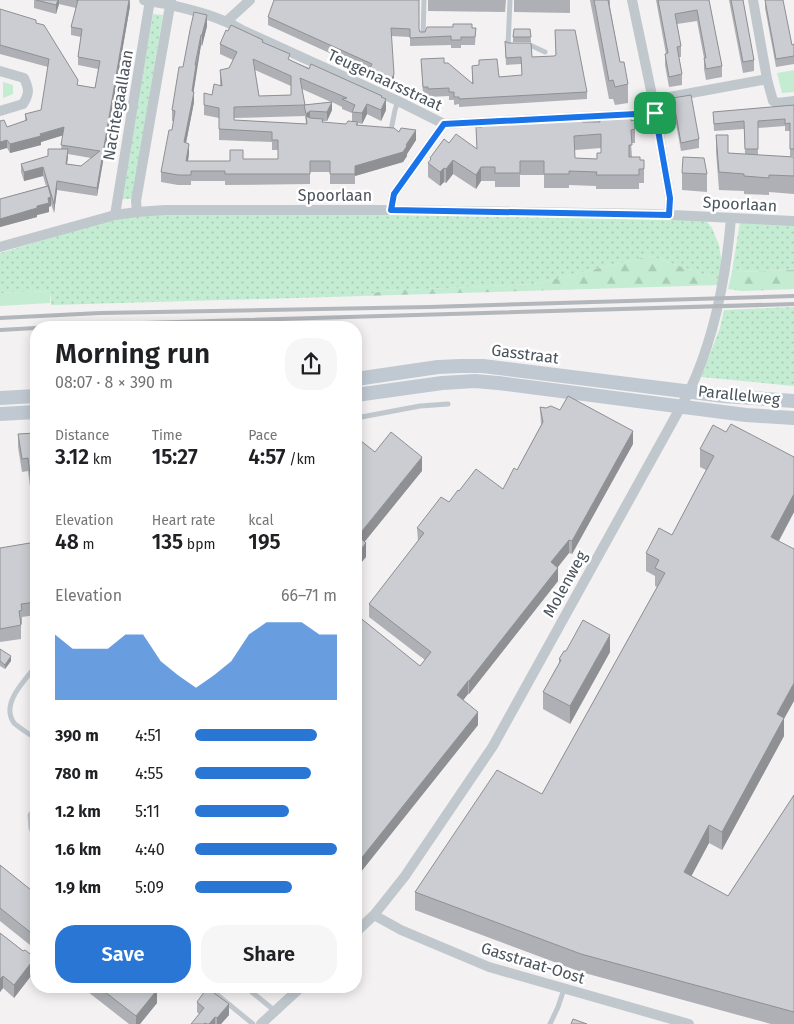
<!DOCTYPE html>
<html lang="en">
<head>
<meta charset="utf-8">
<style>
  :root { --surface:#fff; --page:#f6f6f6; --text:#202124; --muted:#757577; --accent:#2976d4 }
  body { margin:0; font-family:"Fira Sans",sans-serif; background:var(--page); color:var(--text); height:100vh; display:flex; flex-direction:column; font-size:19px; white-space:nowrap }
  * { box-sizing:border-box; margin:0 }
  p { font-size:16px; color:var(--muted) }
  .icon { flex:none; width:28px; height:28px; fill:none; stroke:currentColor; stroke-width:2; stroke-linecap:round; stroke-linejoin:round }
  .map { position:relative; flex:1; overflow:hidden }
  .drawer { position:absolute; left:30px; top:321px; width:332px; height:672px; display:flex; flex-direction:column; background:var(--surface); border-radius:20px; box-shadow:0 2px 12px #0003 }
  .drawer>* { flex:none }
  .pin { position:absolute; display:grid; place-items:center; width:42px; height:42px; color:#fff; margin:-21px; border-radius:10px; box-shadow:0 2px 8px #0006 }
  .round { display:grid; place-items:center; flex:none; width:52px; height:52px; border-radius:20px; background:var(--page) }
  .overview { display:flex; align-items:center; justify-content:space-between; height:85px; padding:0 25px }
  h1 { font-size:28px; font-weight:600; line-height:38px }
  .figures { display:grid; grid-template-columns:repeat(3,1fr); gap:8px; height:85px; padding:5px 25px }
  .figures div { display:grid; align-content:center }
  .figures b { font-size:21px; font-weight:600 }
  .figures small { font-size:14px; font-weight:400 }
  .figures p { font-size:14px }
  .chart { height:140px; padding:10px 25px }
  .chart p { display:flex; justify-content:space-between }
  .chart svg { width:100%; height:90px; margin-top:5px; fill:var(--accent); opacity:.7 }
  .cta { display:flex; gap:10px; margin-top:auto; padding:10px 25px }
  .cta a { flex:1; height:58px; border-radius:20px; background:var(--accent); color:#fff; font-size:20px; font-weight:600; line-height:58px; text-align:center }
  .cta a+a { background:var(--page); color:var(--text) }
  ul { padding:0 25px; list-style:none; font-size:16px }
  li { display:grid; grid-template-columns:80px 60px 1fr; align-items:center; height:38px }
  li i { height:12px; border-radius:6px; background:var(--accent) }
  .map>svg:first-child { display:block }
</style>
</head>
<body>
<div class="map">
<svg width="794" height="1024" viewBox="0 0 794 1024">
  <defs>
    <pattern id="grass-dots" width="8" height="8" patternUnits="userSpaceOnUse" patternTransform="scale(1.25)"><rect width="8" height="8" fill="#c3ecd2"/><path d="M2 2h.1M6 6h.1" fill="none" stroke="#a9ccb7" stroke-width="1.8" stroke-linecap="round"/></pattern>
    <pattern id="forest-firs" width="22" height="20" patternUnits="userSpaceOnUse" patternTransform="scale(1.25)"><rect width="22" height="20" fill="#c3ecd2"/><path d="M5 1l3.5 6h-7zM16 11l3.5 6h-7z" fill="#a9ccb7"/></pattern>
  </defs>
  <rect width="100%" height="100%" fill="#f3f1f1"/>
  <path fill="url(#grass-dots)" d="M153,14L163,15L132,199H121Z
    M167,212L696,219L707,222L712,228L719,245L722,264L720,280L650,256L533,284L382,291L362,296L51,305V291L0,293V253L120,217Z
    M740,221L794,224V270L732,272Z
    M794,307V386L701,377L720,328L724,310Z"/>
  <path fill="url(#forest-firs)" d="M650,256L720,280V285L362,296L382,291L533,284Z
    M794,270V289L742,291L728,289L732,272Z"/>
  <path fill="#c3ecd2" d="M794,70V92L782,93L777,73Z
    M3,82L13,85V94L3,98Z
    M51,291L50,303L0,306V293Z"/>
  <g fill="none" stroke-linecap="round" stroke-linejoin="round">
    <path stroke="#c0c8ce" stroke-width="5" d="M510,0L508,46H511
      M423,37L424,0
      M525,46H532L545,52
      M388,129L391,130L395,110L398,101
      M356,418L420,406L448,404
      M36,666C25,680 0,704 14,723C18,727 31,735 36,739
      M36,807L30,815L31,828L36,840
      M209,988L253,1024
      M247,988L275,1011
      M550,1024L558,1007L564,989"/>
    <path stroke="#c0c8ce" stroke-width="10" d="M144,0C153,2 162,3 171,5C196,11 220,17 242,30L398,101L444,124L655,113
      M632,0L653,100L670,198L669,215
      M753,0L767,79
      M227,21L250,0
      M0,71L24,78C29,89 30,93 23,104L0,111
      M653,100L767,79L773,101L778,103L794,101
      M391,210L394,194L444,124
      M137,212L136,201L171,0
      M115,215L150,0
      M0,247L115,215L137,212L165,210H391L653,214L794,221
      M374,915L401,930L489,967L689,1024
      M356,932L374,915L405,876L493,746L689,392C715,337 726,278 731,218
      M261,1024L300,988"/>
    <path stroke="#c0c9d2" stroke-width="14" d="M356,379L438,367L460,366H483L724,396L794,401
      M356,395L442,383L475,381L498,383L746,415L794,418
      M0,398L36,396
      M0,414L36,412"/>
    <path stroke="#b3b6ba" stroke-width="4" d="M0,318L100,313L429,307L794,296
      M0,330L108,324L794,304"/>
  </g>
  <path fill="#afb0b5" fill-rule="evenodd" d="M33,0H130V6L97,196L57,190L54,213L51,204V206L49,207V212L37,215V217L0,227V199L46,186L43,176L24,181L21,172V164L48,156L61,149L63,135L41,142V145L10,153L7,148V127L25,121V114L41,110L48,67L0,54V10L36,23L78,85L95,88L98,69L78,65V57L81,37L71,35V27L76,8L59,4L56,14L34,8V0ZM68,154L91,158L81,166L67,164Z
    M428,0H506L505,12L428,11Z
    M514,0H570V13L514,12Z
    M590,0H610V7L620,62L628,84V103L615,105L613,99H609Z
    M656,0H709L722,66V77L706,80L704,69V58L697,21L677,24L681,46V57H679L682,74V85L669,87L665,65V54H666Z
    M729,0H743L754,60V71L743,73Z
    M765,0L792,45L794,44V64L776,67L765,8Z
    M268,17L419,29L420,32L476,28L475,45H461V48H451V45L410,46V37L391,36L394,82L391,88L369,78V71L268,25Z
    M207,26L202,46L201,45L196,71V76L193,92L194,102L186,143L189,154L188,161H230L243,159H278V150H272V142L219,140V118L204,115V93L212,95L220,85V70L229,68L233,60L220,54V44L263,42L290,60L382,98L386,110L381,121L367,114L362,124L358,123V125L399,132L416,140L407,154V156L403,162L355,176V184H330V172H310V184L225,185V181H191V185H178L161,182V172L172,130L174,121H172V110L183,67L190,30ZM255,70L291,86V95L259,96ZM302,89L331,102L304,105ZM332,102L342,107V109L352,113V121L346,124L323,123V121H327L332,110ZM305,114L306,124L234,120V118L305,116Z
    M530,29L531,42H513V37Z
    M555,30L587,92V99L459,107V104L454,105V100H449V96L428,97V94L423,95L421,59L444,63L472,84V66L499,77L522,75L521,64L506,65L505,41L532,57L554,56H556Z
    M673,98L699,139V148L681,151L673,107Z
    M794,105V156H790V131H785V126L758,128V155L794,157V194L769,192V195L744,194V191L719,190L716,152V135L728,153L745,154L744,129L714,131L713,112Z
    M635,120V143H631L632,157L640,160H644V183H639V189H596V186L569,185V188H544V175H520V187H495V181H481L476,189L453,174L446,183L444,182L440,186L428,177V163L430,161V158L449,143L477,149L476,127L582,122ZM601,148V153L597,159L575,158V150Z
    M682,173L707,174V192L682,190Z
    M540,407L633,444L572,554L569,553L557,567L558,581L469,694H468L463,700L478,725L356,878V617L420,666L425,660L369,617V604L418,541L417,528L449,502L459,491L503,489L517,470L541,425Z
    M726,432L794,457V512L779,541L784,736L722,850L709,843L691,876L728,896L794,795V1024H771L581,972L415,910V892L542,794L657,587L655,586V576L646,571V553L672,535L706,470L700,467V449Z
    M36,433V502H32L28,471L22,472L18,447V434Z
    M36,542V615L22,617V624H21V639L0,642V548Z
    M0,649L11,661L5,669L0,666Z
    M566,651L610,652L570,724L543,709V692L559,663V659Z
    M0,865L36,894V948L35,949L0,921Z
    M0,933L34,959V972L14,998L3,988L0,992Z
    M83,988H154L157,1003L140,1024H129Z
    M197,1002L229,1015L221,1024H191L199,1014L197,1012Z"/>
  <path fill="#8e9093" d="M58,0H59V4L56,14V5Z
    M129,0L130,6L97,196V188Z
    M207,15V26L202,46V35Z
    M201,35V45L192,102V91Z
    M394,74V82L391,88V80Z
    M194,92V102L184,153V142Z
    M386,99V110L381,121V110Z
    M332,102V110L327,121V112Z
    M367,104V114L362,124V113Z
    M310,111V120L306,116V123V114Z
    M64,127V135L41,142V145L10,153V144Z
    M416,130V140L407,154V156L403,162L355,176V166L406,145Z
    M7,140V148L0,150V142Z
    M189,144V154L186,172V161Z
    M68,149V157L66,172V164Z
    M453,160V174L446,183V169Z
    M43,167V176L24,181V172Z
    M481,167V181L476,189V175Z
    M444,168V182L440,186V172Z
    M57,181V190L54,213V204Z
    M51,197V206L49,207V212L37,215V217L0,227V219L37,206L48,198Z
    M633,431V444L572,554V541Z
    M422,457V471L358,550V536Z
    M794,494V512L771,555V537Z
    M569,540V553L551,576V562Z
    M366,543V557L356,569V555Z
    M558,568V581L469,694V681Z
    M610,635V652L570,724V706Z
    M11,656V661L5,669V665Z
    M468,681V694L457,708V695Z
    M794,683V701L784,719V736L722,850V832L777,714Z
    M478,712V725L356,878V865Z
    M709,825V843L684,890V872Z
    M36,935V948L35,949V936Z
    M34,957V960V959V972L14,998V985Z
    M3,976V988L0,992V979Z
    M157,990V1003L140,1024H136V1016Z
    M229,1004V1015L221,1024H217V1018Z
    M215,1017V1024H209Z"/>
  <path fill="#cbcdd2" stroke="#8e9093" fill-rule="evenodd" d="M36,0H58L56,5Z
    M76,0H129L97,188L57,181L54,204L43,167L24,172L21,164L48,156V149H68L66,164L81,166L100,151L61,145L64,127L40,134L41,136L10,144L7,140L0,142V121L4,120L7,127L27,120L25,114L41,110L49,59L0,45V9L36,20V23L44,25L78,80L77,85L95,88L100,61L78,57L82,29L71,27L78,0Z
    M274,0H419V29L420,32H425L427,27H453V24H472V28H476L475,37H461V40H451V36L410,38V29L391,28L394,74L391,80L369,70L372,64L268,17Z
    M594,0H608L620,62H624L628,84L615,87L613,80L609,81Z
    M658,0H709L722,66L706,69L704,58H706L697,10L675,14L681,46L677,47L682,74L669,77L665,54L668,53Z
    M731,0H743L754,60L743,62Z
    M765,0H783L792,45L794,44V56L776,59Z
    M194,12L207,15L202,35H201L195,65H196L192,91L194,92L184,142L189,144L186,161H230V150H243V159H278V140H272V132L219,129V108L204,105V93L212,95L214,84L222,86L220,70L229,68L237,52L220,44L226,30L228,31L231,25L263,40L262,42L290,54L288,59L309,69L311,64L382,96L381,97L386,99L381,110L367,104L362,113L352,112L355,105L342,99L347,98L300,78L305,105L234,107V120L307,124L306,116L310,118L323,119L322,122L346,124L348,121L358,122L356,125L394,128L399,132L401,128L416,130L406,145L407,146L403,152L355,166V174H330V161H310V174H225V171H191V175H178L161,172L169,130H172L175,111L172,110L179,67H183L190,30ZM253,59L291,76V95L259,96Z
    M514,29H530L531,37H513Z
    M555,30H575L587,92L459,99V97H454V92H449V88L428,89V87H423L421,59L444,58V63H448L473,84L472,66L479,65V60L497,59L499,77L522,75L521,57L506,58L505,41L508,43H531L532,57L554,56L556,55Z
    M691,95L699,139L681,143L673,98Z
    M332,102L327,112L310,111L306,114L304,105Z
    M794,105V149H790V123L785,124V119L758,121V149H745L744,121L714,124L713,112Z
    M631,115V121L635,120V129L631,130L632,145H629V157H640V160H644V169H639V175H596L597,172L569,171V174H544V161H520V173H495V167H481L476,175L453,160L446,169L444,168L440,172L428,163L431,159L430,158L444,139L449,143L456,134L477,149L476,127H482V123L582,117V122H600V116ZM601,134V153H597V159L575,158L574,136Z
    M716,135H728V153L794,157V176L769,175V178L744,176V174L719,172Z
    M683,157L704,158L707,174L682,173Z
    M48,186L51,197L48,198L49,203L37,206V208L0,219V199Z
    M568,396L633,431L572,541L569,540L551,562L558,568L469,681H468L457,695L478,712L356,865V617L358,616L420,666L431,652L369,604L424,533L417,528L441,497L449,502L458,490L459,491L476,469L503,489L514,468L517,470L543,422L540,407L546,408L551,406L560,410Z
    M731,424L794,457V494L771,537L794,549V683L777,714L784,718L722,832L709,825L684,872L728,896L794,795V1012L581,954L415,892L497,770L542,794L665,573L655,568L659,560L646,553L659,528L672,535L702,478L714,456L700,449L713,425L726,432Z
    M391,432L422,457L358,536L366,543L356,555V437L375,452Z
    M36,433V489H32L28,458L22,459L18,434Z
    M36,542V602L21,604L22,610L19,611L21,625L0,629V548Z
    M583,620L610,635L570,706L543,692L561,660L559,659L564,651H566Z
    M0,649L11,656L5,665L0,661Z
    M0,865L36,894V935L35,936L0,908Z
    M0,933L23,951L25,950L34,957L33,958L34,959L14,985L3,976L0,979Z
    M100,988H154L157,990L136,1016Z
    M207,988L229,1004L217,1018L215,1017L209,1024H207L205,1023L204,1024H191L204,1008L197,1002Z
    M573,1019L587,1024H571Z"/>
  <g fill="none" stroke-linecap="round" stroke-linejoin="round">
    <g stroke="#fff" stroke-width="10">
      <path id="route" d="M655,113L670,198L669,215L391,210L394,194L444,124Z"/>
    </g>
    <use href="#route" stroke="#1a73e8" stroke-width="6"/>
  </g>
  <g text-anchor="middle" dominant-baseline="central" stroke-width="5" stroke-linejoin="round" paint-order="stroke">
    <g font-size="16" fill="#4a545c" stroke="#fff">
      <text transform="translate(385 80) rotate(25)">Teugenaarsstraat</text>
      <text transform="translate(118 105) rotate(-80)">Nachtegaallaan</text>
      <text x="335" y="195">Spoorlaan</text>
      <text transform="translate(740 204) rotate(3)">Spoorlaan</text>
      <text transform="translate(525 354) rotate(7)">Gasstraat</text>
      <text transform="translate(739 395) rotate(6)">Parallelweg</text>
      <text transform="translate(565 584) rotate(-61)">Molenweg</text>
      <text transform="translate(533 963) rotate(17)">Gasstraat-Oost</text>
    </g>
  </g>
</svg>
<div class="pin" style="left:655px;top:113px;background:#1e9e55"><svg class="icon" aria-label="arrive" viewBox="0 0 24 24"><path d="M6 21V4h12l-3 4 3 4H6"/></svg></div>
<section class="drawer">
<div class="overview"><div><h1>Morning run</h1><p>08:07 · 8 × 390 m</p></div><a class="round"><svg class="icon" aria-label="share" viewBox="0 0 24 24"><path d="M12 15V3M7 8l5-5 5 5M5 13v7h14v-7"/></svg></a></div>
<div class="figures">
<div><p>Distance</p><b>3.12<small> km</small></b></div>
<div><p>Time</p><b>15:27</b></div>
<div><p>Pace</p><b>4:57<small> /km</small></b></div>
</div>
<div class="figures">
<div><p>Elevation</p><b>48<small> m</small></b></div>
<div><p>Heart rate</p><b>135<small> bpm</small></b></div>
<div><p>kcal</p><b>195</b></div>
</div>
<div class="chart"><p><span>Elevation</span>66–71 m</p>
<svg viewBox="0 0 160 44" preserveAspectRatio="none"><path d="M0 44V12L10 19L20 19L30 19L40 12L50 12L60 25L70 32L80 38L90 32L100 25L110 12L120 6L130 6L140 6L150 12L160 12V44z"/></svg>
</div>
<ul>
<li><b>390 m</b>4:51<i style="width:86%"></i></li>
<li><b>780 m</b>4:55<i style="width:82%"></i></li>
<li><b>1.2 km</b>5:11<i style="width:66%"></i></li>
<li><b>1.6 km</b>4:40<i style="width:100%"></i></li>
<li><b>1.9 km</b>5:09<i style="width:68%"></i></li>
</ul>
<div class="cta"><a>Save</a><a>Share</a></div>
</section>
</div>
</body>
</html>
